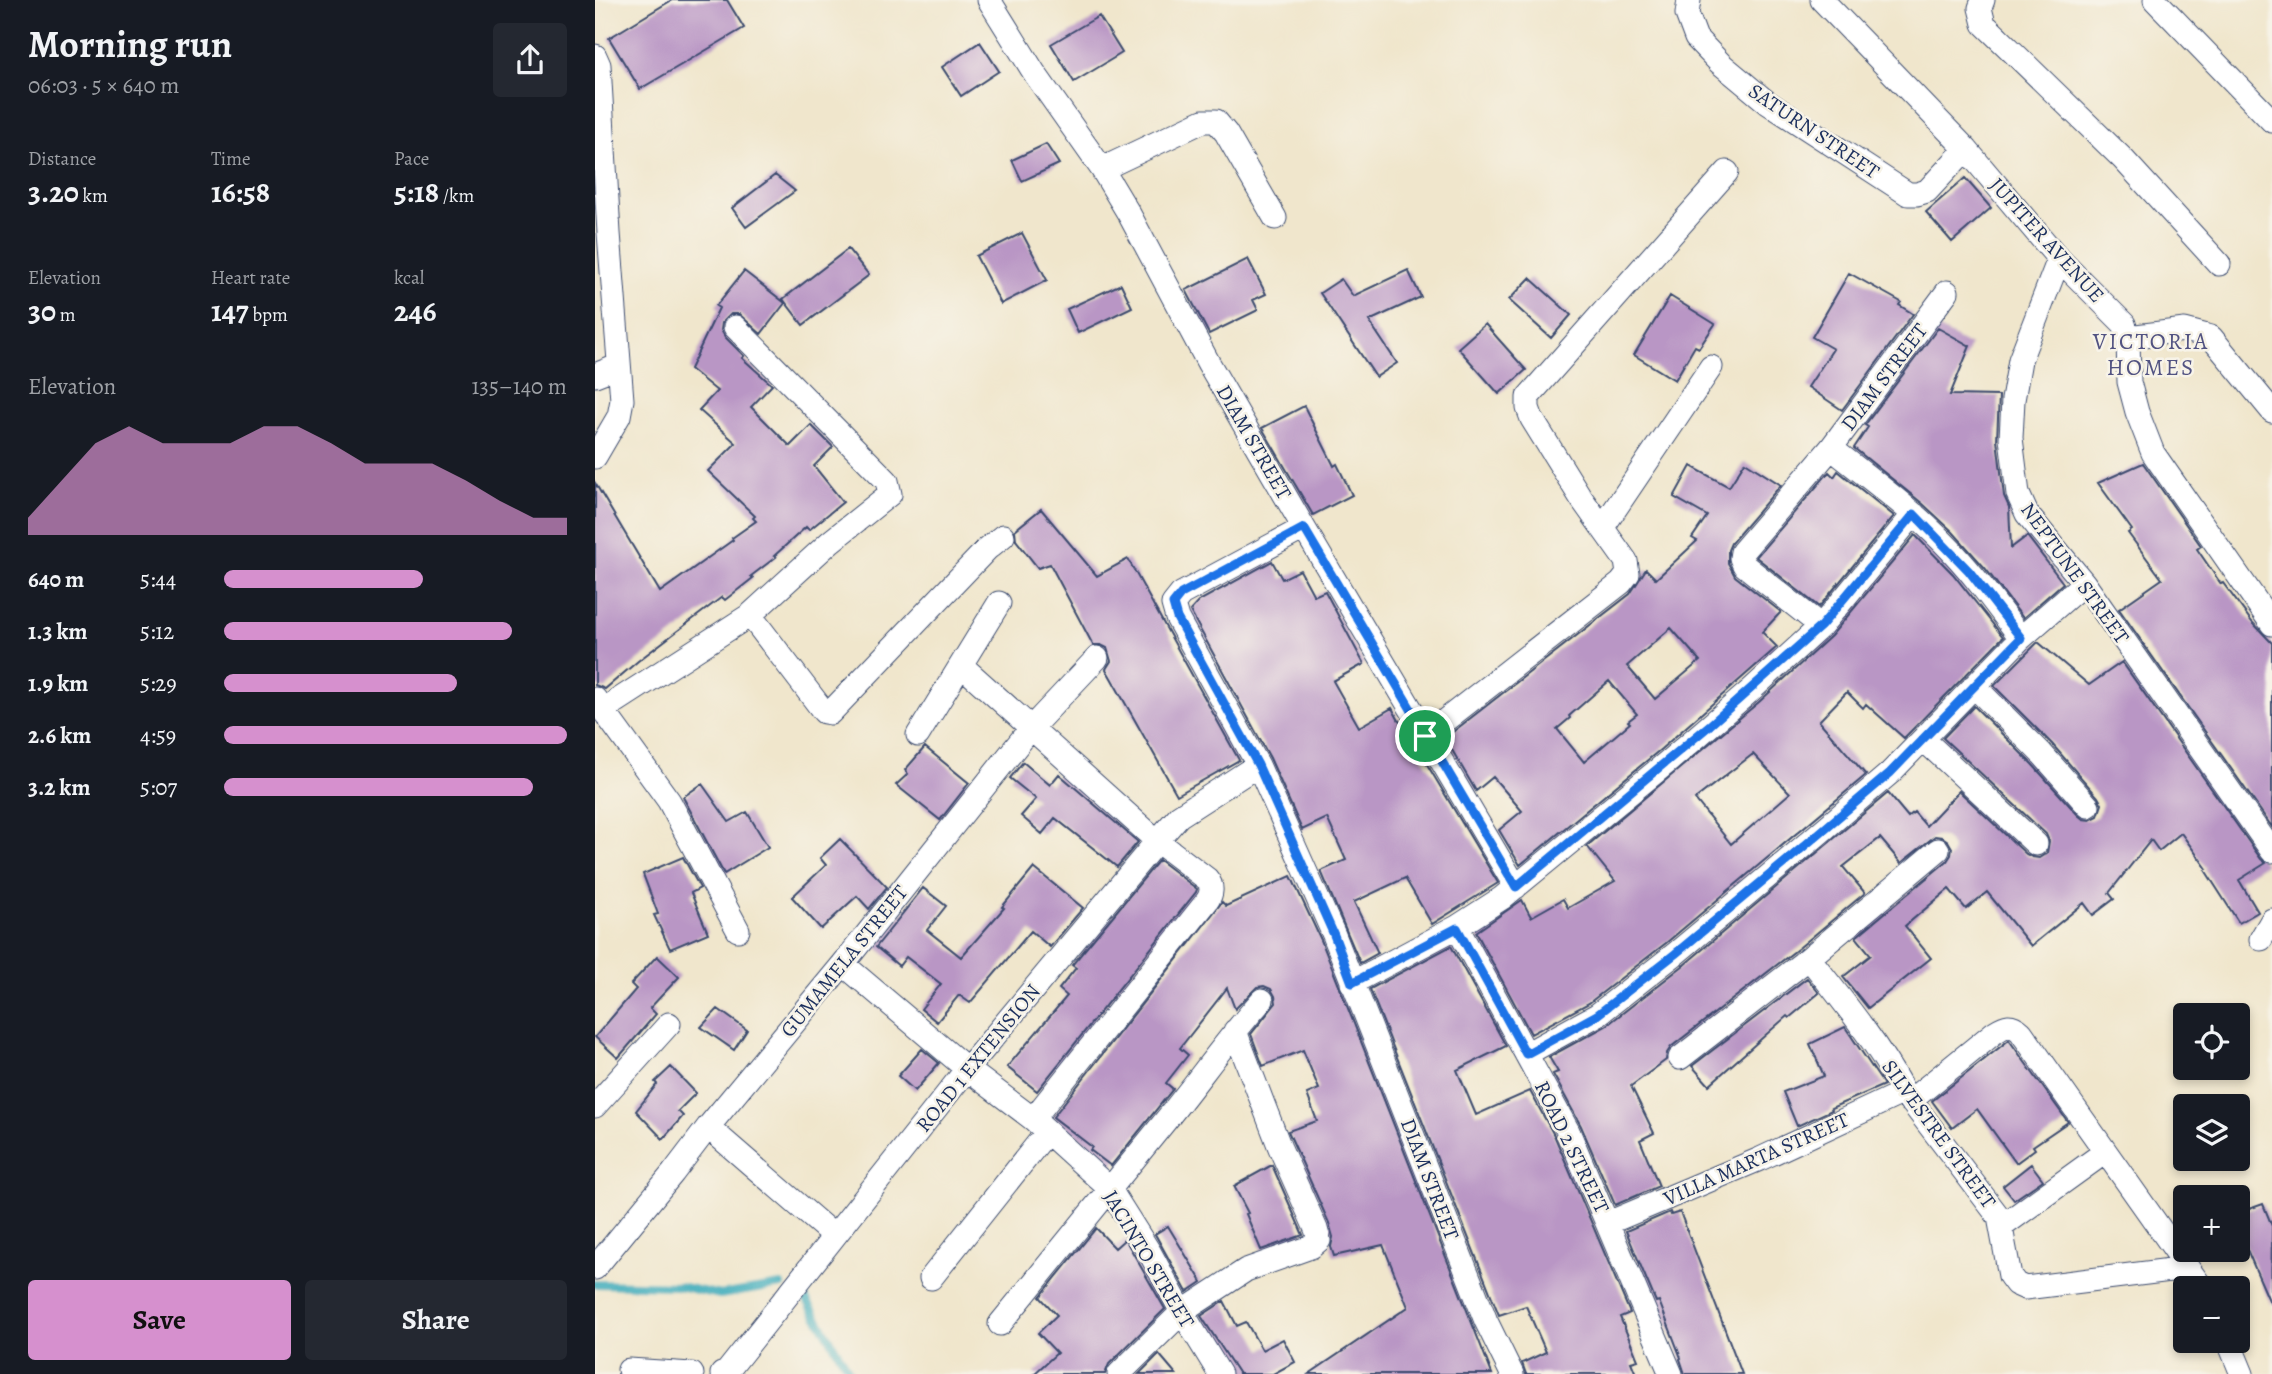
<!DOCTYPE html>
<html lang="en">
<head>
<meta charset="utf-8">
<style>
  :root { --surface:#171b24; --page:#242831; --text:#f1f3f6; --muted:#9ea1a6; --accent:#d690ce }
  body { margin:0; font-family:Alegreya,serif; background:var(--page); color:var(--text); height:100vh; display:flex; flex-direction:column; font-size:26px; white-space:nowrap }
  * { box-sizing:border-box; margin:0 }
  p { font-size:23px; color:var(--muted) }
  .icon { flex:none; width:38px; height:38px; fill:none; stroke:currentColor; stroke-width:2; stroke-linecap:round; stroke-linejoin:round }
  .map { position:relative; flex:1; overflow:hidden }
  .side { display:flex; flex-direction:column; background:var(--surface); width:595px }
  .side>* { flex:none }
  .fabs { position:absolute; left:1578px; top:1003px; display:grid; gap:14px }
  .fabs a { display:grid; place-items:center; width:77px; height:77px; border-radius:7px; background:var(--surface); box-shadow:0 4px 10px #0003; font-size:35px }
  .pin { position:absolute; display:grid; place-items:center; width:60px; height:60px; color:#fff; margin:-30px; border:4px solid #fff; border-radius:50%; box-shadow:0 2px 7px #0007 }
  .round { display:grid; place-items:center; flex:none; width:74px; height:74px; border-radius:7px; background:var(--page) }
  .overview { display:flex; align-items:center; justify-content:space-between; height:119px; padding:0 28px }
  h1 { font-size:38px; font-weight:700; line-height:52px }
  .figures { display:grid; grid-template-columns:repeat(3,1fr); gap:10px; height:119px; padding:7px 28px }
  .figures div { display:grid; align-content:center }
  .figures b { font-size:30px; font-weight:700 }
  .figures small { font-size:19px; font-weight:400 }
  .figures p { font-size:19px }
  .chart { height:196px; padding:14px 28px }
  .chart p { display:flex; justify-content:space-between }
  .chart svg { width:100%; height:126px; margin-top:7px; fill:var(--accent); opacity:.7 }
  .button { display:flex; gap:14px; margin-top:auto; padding:14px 28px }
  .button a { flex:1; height:80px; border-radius:7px; background:var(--accent); color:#111; font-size:28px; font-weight:700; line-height:80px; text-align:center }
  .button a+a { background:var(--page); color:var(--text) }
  ul { padding:0 28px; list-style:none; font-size:23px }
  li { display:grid; grid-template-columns:112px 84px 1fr; align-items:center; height:52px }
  li i { height:18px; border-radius:9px; background:var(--accent) }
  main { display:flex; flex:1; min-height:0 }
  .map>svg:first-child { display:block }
</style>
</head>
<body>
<main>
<section class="side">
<div class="overview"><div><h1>Morning run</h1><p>06:03 · 5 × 640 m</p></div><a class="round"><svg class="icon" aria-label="share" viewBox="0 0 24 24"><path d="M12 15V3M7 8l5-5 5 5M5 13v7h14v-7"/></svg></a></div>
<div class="figures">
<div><p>Distance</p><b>3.20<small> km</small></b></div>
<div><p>Time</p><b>16:58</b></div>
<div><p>Pace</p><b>5:18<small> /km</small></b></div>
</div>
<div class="figures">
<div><p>Elevation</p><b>30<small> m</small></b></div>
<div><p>Heart rate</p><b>147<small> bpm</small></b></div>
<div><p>kcal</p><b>246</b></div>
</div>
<div class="chart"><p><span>Elevation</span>135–140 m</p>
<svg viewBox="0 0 160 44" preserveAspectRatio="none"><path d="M0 44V38L10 25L20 12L30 6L40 12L50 12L60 12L70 6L80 6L90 12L100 19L110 19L120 19L130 25L140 32L150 38L160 38V44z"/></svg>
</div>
<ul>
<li><b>640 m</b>5:44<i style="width:58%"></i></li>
<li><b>1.3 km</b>5:12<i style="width:84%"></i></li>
<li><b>1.9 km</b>5:29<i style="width:68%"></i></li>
<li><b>2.6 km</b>4:59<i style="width:100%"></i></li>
<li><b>3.2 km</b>5:07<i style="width:90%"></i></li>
</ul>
<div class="button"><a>Save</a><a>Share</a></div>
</section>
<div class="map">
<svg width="1677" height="1374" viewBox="0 0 1677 1374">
  <rect width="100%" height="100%" fill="#f7f3e8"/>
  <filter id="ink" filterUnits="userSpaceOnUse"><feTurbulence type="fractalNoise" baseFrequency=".0143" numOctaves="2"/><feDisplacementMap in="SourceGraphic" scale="14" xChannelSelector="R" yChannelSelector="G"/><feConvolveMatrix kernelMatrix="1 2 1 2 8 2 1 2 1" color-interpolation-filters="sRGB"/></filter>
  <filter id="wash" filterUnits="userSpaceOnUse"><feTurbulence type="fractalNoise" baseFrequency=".00686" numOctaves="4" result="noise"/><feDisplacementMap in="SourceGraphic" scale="28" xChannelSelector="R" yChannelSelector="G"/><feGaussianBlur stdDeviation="1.57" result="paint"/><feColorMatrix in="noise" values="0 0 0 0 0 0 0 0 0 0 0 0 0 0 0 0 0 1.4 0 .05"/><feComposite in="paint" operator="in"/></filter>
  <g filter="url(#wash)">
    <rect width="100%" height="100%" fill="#f0e6cc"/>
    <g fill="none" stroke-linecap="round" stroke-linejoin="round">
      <path stroke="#3dacbb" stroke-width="8" d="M0,1284L84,1286L125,1295L186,1285
        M207,1292L256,1374"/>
    </g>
    <g id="blocks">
      <path fill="#b996c5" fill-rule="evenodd" d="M77,0H132L149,28L45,89L14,38Z
        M504,16L527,53L479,82L456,44Z
        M385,42L404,71L366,96L347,67Z
        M451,144L464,164L427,181L417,160Z
        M180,175L200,191L151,227L137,208Z
        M1370,178L1396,208L1357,242L1331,212Z
        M427,233L452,280L406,304L381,256Z
        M253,249L274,275L208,325L188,299Z
        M653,259L671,294L658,300L663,310L614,334L591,290Z
        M813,270L826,297L774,321L802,363L781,377L725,293L746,279L758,296Z
        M149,271L190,303L166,334L144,314H136L127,323L126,330L130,337L149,356L147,358L177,385L156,407L195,446L216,425L238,447L219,466L248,502L214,530L211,527L179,556L181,557L156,576L158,578L130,600L127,597L43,661L10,689L0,685V483L65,592L138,540L137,538L161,521L158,518L160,516L113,471L141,443L104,410L122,391L95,369L124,308L121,306Z
        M1254,273L1306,302L1304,305L1318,314L1247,410L1213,387L1238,349L1217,337Z
        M935,278L976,315L956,338L914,300Z
        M526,284L537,307L483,333L472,309Z
        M1075,296L1120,324L1104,348L1100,346L1080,380L1039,355Z
        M890,324L931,370L904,394L863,348Z
        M1343,328L1375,346L1355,395L1404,396L1402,440L1409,496L1414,507L1416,548L1432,536L1468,583L1428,618L1390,568L1358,532L1328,504L1259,448L1273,427L1270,425Z
        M709,406L739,466L742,464L757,495L718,515L667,428Z
        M1150,462L1186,485L1136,543L1133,550V563L1140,576L1186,612L1167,632L1182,647L1066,749L925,865L904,830L927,811L898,777L881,791L850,738L1035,594L1051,569L1061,579L1102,541L1097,538L1112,516L1079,497L1096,466L1134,487ZM1076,628L1105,661L1060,699L1032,666ZM1014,681L1042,714L1033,721L1035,723L989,762L962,729L975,718L974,716Z
        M1548,463L1606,546L1602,549L1626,584L1628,583L1657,622L1677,643V827L1524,609L1567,579L1533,533L1537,530L1503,483Z
        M1243,471L1299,516L1224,607L1161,557L1234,472L1239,477Z
        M446,509L502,576L533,559L644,760L582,795L511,669L516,661L512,648L506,645H498L455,564L443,568L421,540L420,530Z
        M1320,535L1358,574L1408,637L1309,738L1271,704L1268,708L1252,692L1224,721L1271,775L1071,943L994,1003L936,1034L881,932L927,900L936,917L968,899L973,908L1020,881L992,846L1164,702L1236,636ZM1158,754L1195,793L1136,844L1100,799Z
        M677,561L687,579L705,570L719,596L730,591L769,664L738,681L764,727L797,708L820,750L822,749L827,756L903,883L837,924L810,878L759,902L783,953L765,963L726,871L751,860L732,818L707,830L675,758L595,611L604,601Z
        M1443,642L1494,685L1527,662L1666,859L1671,863L1644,880L1663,912L1644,923L1610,870L1612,869L1586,833L1564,851L1556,840L1514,893L1519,899L1498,915L1489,903L1436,946L1392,892L1371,909L1354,889L1310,926L1336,958L1273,1008L1248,977L1276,955L1261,937L1352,861L1356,855L1357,848L1353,841L1347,837L1340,836L1306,863L1285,838L1248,867L1270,893L1205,947L1076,1047L1072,1053L1071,1060L1036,1086L1059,1133L1045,1140L1064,1186L1020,1205L986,1126L958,1074L963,1072L954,1057L1011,1026L1089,965L1293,793L1313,817L1319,812L1331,826L1364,791L1431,854L1437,857L1444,858L1452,853L1454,841L1451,834L1348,738L1379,706L1437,764L1483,815L1488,819L1495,820L1503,816L1507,804L1503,797L1457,744L1399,686Z
        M330,747L374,783L345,820L301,785L313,774L310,770Z
        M428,762L455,785L464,774L543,842L522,867L460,818L447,834L426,816L441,799L415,778Z
        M107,784L134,822L152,812L173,847L129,874L88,797Z
        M245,839L292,887L274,909L262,896L226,929L197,897L231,865L225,858Z
        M88,857L105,888L96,893L113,933L75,949L59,915L63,914L48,874Z
        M564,860L602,889L601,892L442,1091L412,1067L472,996L464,989L481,968L477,965Z
        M439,868L488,908L455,947L436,931L375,1003L364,995L342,1022L326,1009L346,984L311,957L304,966L281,947L328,888L351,906L332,930L366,957L409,908L407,907Z
        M696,876L726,940L897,1374H714L813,1307L788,1245L739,1256L736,1247L738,1237L734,1223L693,1131L722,1121L712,1094L724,1089L708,1050L668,1066L656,1034L681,1003L680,996L676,989L669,986L662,987L640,1009L632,988L585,1048L593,1055L571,1083L578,1089L516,1166L495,1150L497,1147L458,1117L627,902L631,906Z
        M856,946L911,1046L862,1070L881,1115L935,1091L960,1137L1035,1313L1025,1317L1043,1360L1036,1362L1041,1374H931L927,1363L951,1352L931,1306L904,1315L775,989Z
        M62,956L84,977L55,1008L61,1014L23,1058L0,1037L41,989L36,984Z
        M1212,978L1224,993L1194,1018L1192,1016L1114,1085L1097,1066Z
        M123,1009L152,1030L139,1050L106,1027Z
        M1250,1027L1289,1085L1236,1108L1237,1110L1202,1126L1188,1092L1229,1076L1215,1044Z
        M1414,1040L1473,1122L1438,1146L1440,1149L1421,1163L1382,1109L1357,1128L1337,1101Z
        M327,1049L344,1063L320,1091L303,1076Z
        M76,1067L101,1093L83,1111L88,1116L68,1139L41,1111L62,1084L60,1082Z
        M1436,1164L1448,1180L1419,1200L1408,1186Z
        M677,1165L708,1235L666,1250L651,1214L653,1213L639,1186Z
        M1668,1204L1677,1226L1676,1305L1643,1229V1213Z
        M1075,1212L1076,1215L1085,1212L1147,1374H1090L1085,1359L1086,1358L1064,1301L1061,1302L1031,1231Z
        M573,1226L607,1282L592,1292L560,1234Z
        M501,1228L520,1248L530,1239L570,1309L514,1364L510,1374H439L462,1353L443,1333L462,1315L445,1297Z
        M629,1301L642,1326L651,1322L667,1350L688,1339L700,1362L678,1374H644L606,1316Z
        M564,1354L581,1374H544Z"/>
    </g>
  </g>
  <g filter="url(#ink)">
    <use href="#blocks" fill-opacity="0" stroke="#3b4a6e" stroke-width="2"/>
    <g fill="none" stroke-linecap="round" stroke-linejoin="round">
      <g stroke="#3b4a6e" stroke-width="25">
        <path id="street" d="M394,0L440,74L507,169L534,214L614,364L709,528L921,887
          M1094,0L1092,14L1101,38L1125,63L1173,103L1313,194H1322L1332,191L1371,149
          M1227,0L1371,149L1464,259L1529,324L1533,337L1534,382L1542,412L1558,453L1677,624
          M1388,0L1385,8L1389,24L1528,159L1624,264
          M1560,0L1677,121
          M0,56L4,65L14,233L27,400L24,416L0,457
          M507,169L608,121H621L631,133L680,218
          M1464,259L1425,360L1418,400L1416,438L1423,494L1432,514L1489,583L1677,851
          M1533,337L1590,330L1616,337L1677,411
          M0,375L23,366
          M1236,448C1274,478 1314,507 1348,542C1377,571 1401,605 1426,638
          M1008,527L1116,367
          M709,528L586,594L578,604L582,618L663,765L739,935L891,1321L917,1374
          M155,615L229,712L235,713L392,549L408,536
          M1226,626L1149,565L1146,558L1147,552L1236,448L1352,292
          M366,665L562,841L612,879C618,886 617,894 612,901L438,1119
          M1379,686L1447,754L1493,806
          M0,699L74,801L143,930
          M8,710L155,615L235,542L295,494L292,481L140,327
          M323,735L404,603
          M830,736L1026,583L1033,574L1031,561L986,498L937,419L933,408V397L1132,172
          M1328,739L1441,844
          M862,927L973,1131L1076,1374
          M1666,939L1677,920
          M1214,958C1248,1001 1283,1044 1309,1092L1404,1217L1415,1276L1421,1284L1430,1288L1592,1268
          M248,964L372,1069L438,1119L514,1188L555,1253L587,1312L625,1374
          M757,983L862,927L907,898L1075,760L1155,691L1226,626L1319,514
          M931,1054L1002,1015L1080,954L1194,859L1295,773L1426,638L1489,583
          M1085,1058L1214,958L1343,850
          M1315,1101L1400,1032C1411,1025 1416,1023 1426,1032L1607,1288
          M0,1106L74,1024
          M113,1127L239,1236
          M1013,1223L1165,1159L1309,1092
          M1406,1227L1510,1152
          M0,1268L78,1173L113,1127L248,964L436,728L502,658
          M336,1278L452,1132
          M405,1324C459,1258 513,1192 567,1125C601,1084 631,1040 667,1000
          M1633,1340L1647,1374
          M34,1370L97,1374
          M127,1374L131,1373L372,1069L562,841L584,816L663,765
          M524,1374L587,1312L651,1270L716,1247L724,1240L721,1229L685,1148L640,1031"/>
      </g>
      <use href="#street" stroke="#fff" stroke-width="23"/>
    </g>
  </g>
  <g fill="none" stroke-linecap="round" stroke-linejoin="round" filter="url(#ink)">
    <g stroke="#fff" stroke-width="14">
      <path id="route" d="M1319,514L1374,571L1426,638L1295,773L1194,859L1080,954L1002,1015L931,1054L862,928L757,983L739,935L663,765L582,618L578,604L586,594L709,528L921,887L1115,725L1226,626Z"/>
    </g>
    <use href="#route" stroke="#1a73e8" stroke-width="9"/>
  </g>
  <g text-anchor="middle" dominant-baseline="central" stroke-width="5" stroke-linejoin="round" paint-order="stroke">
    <g font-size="21" fill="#1b2f5e" stroke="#f7f3e8">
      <text transform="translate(1219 131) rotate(34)">SATURN STREET</text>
      <text transform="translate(1452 240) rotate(48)">JUPITER AVENUE</text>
      <text transform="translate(1289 377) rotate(-53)">DIAM STREET</text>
      <text transform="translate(659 442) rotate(60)">DIAM STREET</text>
      <text transform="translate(1480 573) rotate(54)">NEPTUNE STREET</text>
      <text transform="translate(249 961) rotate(-51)">GUMAMELA STREET</text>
      <text transform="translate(383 1058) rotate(-51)">ROAD 1 EXTENSION</text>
      <text transform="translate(1344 1134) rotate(54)">SILVESTRE STREET</text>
      <text transform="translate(977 1147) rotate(64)">ROAD 2 STREET</text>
      <text transform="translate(1161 1159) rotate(-24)">VILLA MARTA STREET</text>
      <text transform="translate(835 1179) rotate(69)">DIAM STREET</text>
      <text transform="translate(554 1259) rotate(59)">JACINTO STREET</text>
    </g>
    <g font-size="23" letter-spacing="2" fill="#525382" stroke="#f7f3e8">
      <text x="1556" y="341">VICTORIA<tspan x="1556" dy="26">HOMES</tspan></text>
    </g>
  </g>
</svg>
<div class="fabs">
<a><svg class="icon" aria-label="locate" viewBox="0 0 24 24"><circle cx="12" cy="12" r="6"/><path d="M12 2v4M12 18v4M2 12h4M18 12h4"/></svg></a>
<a><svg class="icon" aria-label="layers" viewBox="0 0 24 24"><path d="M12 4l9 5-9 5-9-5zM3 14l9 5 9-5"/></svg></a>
<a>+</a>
<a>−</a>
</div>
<div class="pin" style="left:830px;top:736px;background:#1e9e55"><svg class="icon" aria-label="arrive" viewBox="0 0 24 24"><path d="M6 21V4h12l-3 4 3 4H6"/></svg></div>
</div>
</main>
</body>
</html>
